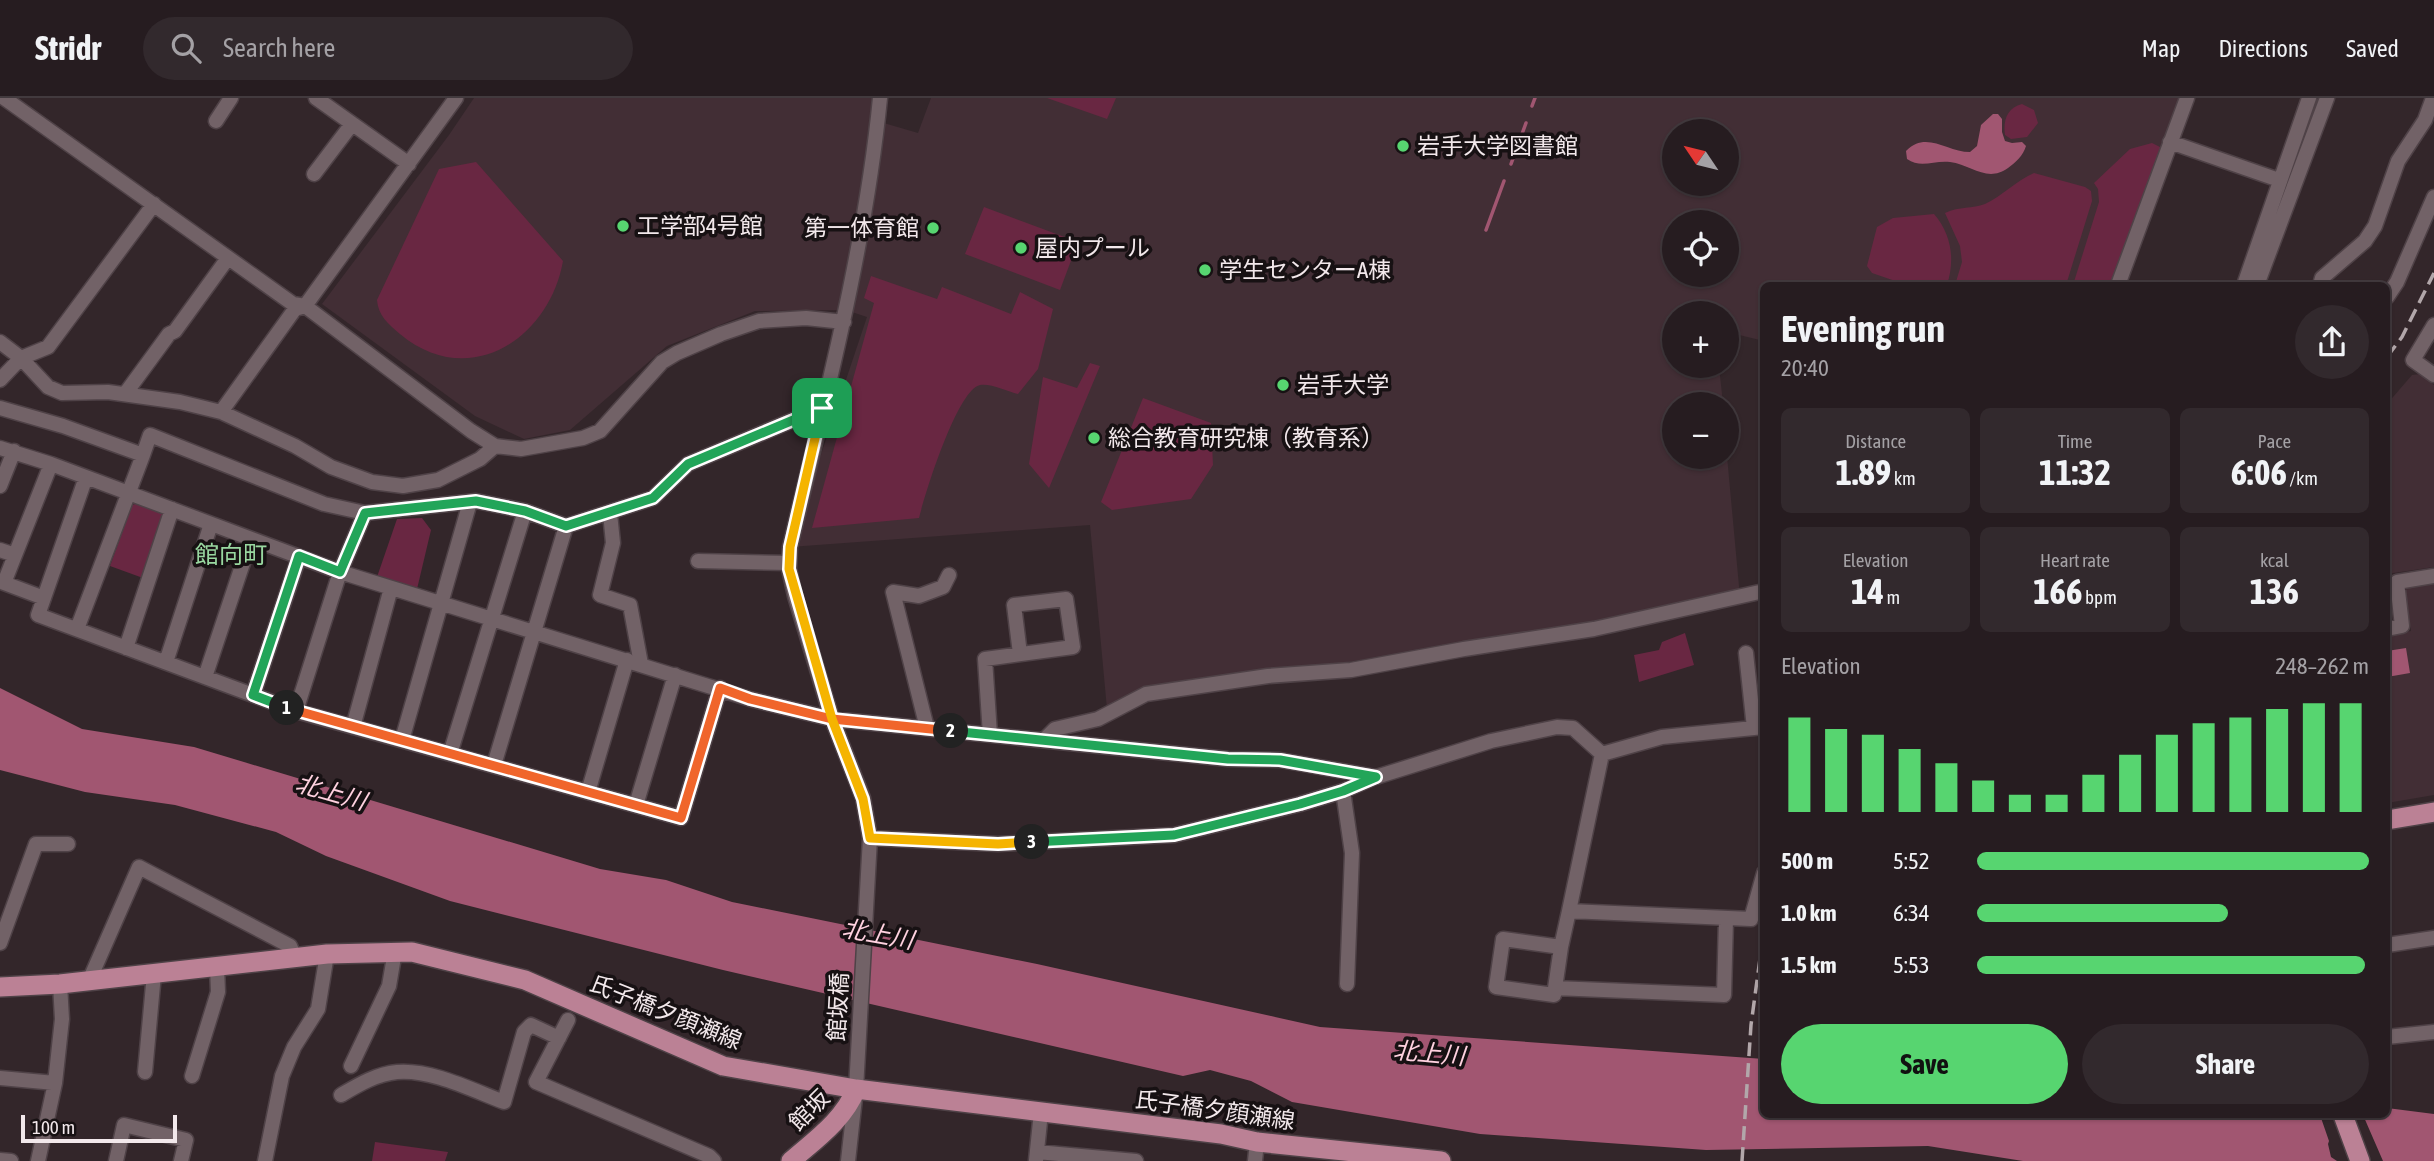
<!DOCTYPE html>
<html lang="en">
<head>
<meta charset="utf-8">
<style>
  :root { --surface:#261c20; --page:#32292d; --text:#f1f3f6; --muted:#a4a1a5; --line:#423a3e; --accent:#57d570 }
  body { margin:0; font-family:"Asap Condensed","Noto Sans JP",sans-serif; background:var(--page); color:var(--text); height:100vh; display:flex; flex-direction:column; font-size:26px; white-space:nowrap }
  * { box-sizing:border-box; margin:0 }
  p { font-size:23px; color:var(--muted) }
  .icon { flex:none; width:38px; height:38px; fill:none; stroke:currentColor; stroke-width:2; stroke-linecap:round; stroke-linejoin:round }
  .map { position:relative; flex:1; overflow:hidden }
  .sheet { position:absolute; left:1760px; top:184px; width:630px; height:836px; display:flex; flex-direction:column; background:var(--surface); border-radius:10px; box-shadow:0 2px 5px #0004,0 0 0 2px var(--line) }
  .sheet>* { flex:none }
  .needle { width:46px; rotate:305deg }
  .tools { position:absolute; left:1662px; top:21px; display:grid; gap:14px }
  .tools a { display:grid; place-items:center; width:77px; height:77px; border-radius:50%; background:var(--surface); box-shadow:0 2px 5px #0004,0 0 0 2px var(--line); font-size:35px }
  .scale { position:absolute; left:21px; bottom:18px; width:156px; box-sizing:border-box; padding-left:7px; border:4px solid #f2e8eb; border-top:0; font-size:19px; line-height:24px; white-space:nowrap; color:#f2e8eb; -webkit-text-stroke:5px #171113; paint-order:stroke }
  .pin { position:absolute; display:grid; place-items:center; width:60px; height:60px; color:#fff; margin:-30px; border-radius:14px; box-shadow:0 4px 10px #0006 }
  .km { position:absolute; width:35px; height:35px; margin:-18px; border-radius:50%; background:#222; color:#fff; font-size:19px; line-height:35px; text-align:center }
  .round { display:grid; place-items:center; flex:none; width:74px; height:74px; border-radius:37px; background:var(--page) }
  .headline { display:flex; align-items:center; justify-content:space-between; height:119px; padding:0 21px }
  h1 { font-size:38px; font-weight:700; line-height:52px }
  .metrics { display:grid; grid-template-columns:repeat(3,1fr); gap:10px; height:119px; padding:7px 21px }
  .metrics div { display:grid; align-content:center; border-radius:10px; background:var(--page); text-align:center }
  .metrics b { font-size:35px; font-weight:700 }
  .metrics small { font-size:19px; font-weight:400 }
  .metrics p { font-size:19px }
  .chart { height:196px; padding:14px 21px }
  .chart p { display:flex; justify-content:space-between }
  .chart svg { width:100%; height:126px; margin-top:7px; stroke:var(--accent); stroke-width:6 }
  .primary-button { display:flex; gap:14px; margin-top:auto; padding:14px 21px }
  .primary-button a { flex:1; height:80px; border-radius:42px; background:var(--accent); color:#111; font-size:28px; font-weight:700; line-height:80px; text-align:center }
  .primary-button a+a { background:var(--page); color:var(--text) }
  ul { padding:0 21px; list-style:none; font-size:23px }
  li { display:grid; grid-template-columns:112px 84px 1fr; align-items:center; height:52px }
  li i { height:18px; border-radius:9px; background:var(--accent) }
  header { display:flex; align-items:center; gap:42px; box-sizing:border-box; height:98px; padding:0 35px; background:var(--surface); border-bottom:2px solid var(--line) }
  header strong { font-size:33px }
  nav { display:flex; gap:38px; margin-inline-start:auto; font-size:24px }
  .search { width:490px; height:63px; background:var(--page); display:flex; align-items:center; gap:18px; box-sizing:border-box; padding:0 24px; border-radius:38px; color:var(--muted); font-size:26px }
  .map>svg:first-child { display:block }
</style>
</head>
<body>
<header>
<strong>Stridr</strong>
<div class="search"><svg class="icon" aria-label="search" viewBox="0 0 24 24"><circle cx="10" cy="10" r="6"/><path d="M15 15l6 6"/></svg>Search here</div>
<nav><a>Map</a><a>Directions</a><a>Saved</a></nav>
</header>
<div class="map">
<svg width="2434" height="1063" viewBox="0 0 2434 1063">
  <rect width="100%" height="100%" fill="#33262a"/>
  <path fill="#422e35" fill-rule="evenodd" d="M474,0H872L870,21L918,35L931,0H2182L2113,187H1764V243L1727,234V215H1675V268H1719L1723,306H1675V359L1727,358L1740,499L1621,525L1150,592L1107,611L1090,427L790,449L867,219L846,212L755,213L667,248L570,332L524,341L475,318L322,206L449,37ZM1675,33H1727V86H1675ZM1675,124H1727V177H1675Z
    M2420,276L2434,287V469L2387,476V306L2412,277Z
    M2434,482V697L2387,705V537L2411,533L2405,490L2408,486Z"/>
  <path fill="#692742" d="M1047,0H1116L1107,21Z
    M2022,6L2034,12L2038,25L2027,39L2011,41L2005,37C2003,22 2007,10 2022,6Z
    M2152,45L2160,49L2161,56L2113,187H2073L2099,104L2098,91L2094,85L2130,51Z
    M476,64L563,163C549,242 468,293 400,236C388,226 378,217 377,202L439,71Z
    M2034,75L2085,89L2091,93L2092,103L2066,187H1955L1962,164L1960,148L1945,115C1960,108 1972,111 1985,106C2002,98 2016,83 2034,75Z
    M984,109L1078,144L1060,192L965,156Z
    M1934,116C1952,137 1955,162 1947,187H1907L1872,175L1867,168L1877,129L1893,120Z
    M871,178L937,201L942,189L1011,216L1020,194L1053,211L1038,271L1018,296C1007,293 990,285 980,287C957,292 925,396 919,420L812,430L874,205L864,200Z
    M1090,265L1100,268L1049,390L1029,366L1043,279L1077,290Z
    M1143,300L1211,325L1213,367L1191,401L1112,412L1101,404Z
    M138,405L164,416L143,480L110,468L132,407Z
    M422,420L431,432L417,491L377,479L397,421Z
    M1685,535L1694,567L1639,584L1634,557L1659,552L1662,544Z
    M375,1044L448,1054L445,1063H372Z"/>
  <path fill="#a15671" d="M1993,16H1998L2002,21V34L2005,43L2012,45L2022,44L2026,48C2023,58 2016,64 2008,70C1987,85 1972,67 1950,64C1934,62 1921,71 1907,61L1906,53C1926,32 1947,54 1970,54L1977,48L1981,27Z
    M2406,550L2410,575L2387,579V553Z
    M0,590L82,631L194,649L600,771L666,782L732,804L1037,866L1320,929L1764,961V1017H2387V1010L2434,1016V1063H2023L1928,1048L1706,1052L1480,1036L1292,1004L1251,983L1210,972L1183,978L723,872L450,803L326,758L276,734L175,707L85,694L0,672Z"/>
  <path fill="#33262a" d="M2320,1017H2363L2383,1063H2337L2331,1059L2328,1046L2329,1043Z"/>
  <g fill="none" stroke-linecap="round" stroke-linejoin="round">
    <path stroke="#a15671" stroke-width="3.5" d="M1532,8L1535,0
      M1511,66L1526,25
      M1486,132L1504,83"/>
    <g stroke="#4f4247" stroke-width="17">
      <path id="minor" d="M4,0L293,206L305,208
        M316,0L409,66
        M456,0L305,208L471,333L495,348L521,351L583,340L600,333L662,264L677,255L721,236L759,223L806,220L844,224
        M216,23L231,0
        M2170,44L2279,82
        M314,76L352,26
        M2118,187L2187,0
        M2244,187L2309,0
        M2257,187L2327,0
        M2320,187L2322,180L2365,143L2375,128L2398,63L2425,22L2433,0
        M2387,199L2397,184L2434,99
        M2434,227L2413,262L2434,277
        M0,244L21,260L48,289L62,295L108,294L180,304L221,314L295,348L331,369L372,384L403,388L438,382L480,361L495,348
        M0,282L21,260L48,249L154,106
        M125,296L169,236L175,233L228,160
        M0,310L63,328L143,357L77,531
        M221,314L295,211L305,208
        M0,350L51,366L340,474L750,601L832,621L1228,661L1280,662L1376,679L1491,643L1557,629L1573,630L1602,656L1662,639L1764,629
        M143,357L150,337L324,406L365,415L476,403L525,413L566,428L653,400L688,366L822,310
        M86,379L38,517L296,613L681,720L720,590
        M0,388L14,353
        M610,415L613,445L600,497L630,507L641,566
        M0,452L15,457
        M698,463L789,465
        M44,500L4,485L51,366
        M2387,531L2402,528L2397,484L2434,478
        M126,550L172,411
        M1746,555L1754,630
        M166,564L211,426
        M205,579L251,441
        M253,597L299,459
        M296,613L340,474L365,415
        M353,629L391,490
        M927,630L893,494L919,498L943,489L949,477
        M990,637L985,561L1073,549L1066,501L1014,507L1020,556
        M402,642L470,404
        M1044,642L1055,631L1098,621L1146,596L1268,578L1351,572L1464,551L1594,531L1764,493
        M450,656L525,413
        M1602,656L1569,813L1751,821L1764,775
        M494,667L566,428
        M588,694L627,562
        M636,707L675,577
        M870,740L998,746L1174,737L1300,706L1343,693
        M0,845L36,746H68
        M2387,847L2434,840
        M1561,849L1554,897L1496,889L1503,841L1561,849L1569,813
        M89,883L139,769L290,848L295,860
        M1347,886L1352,755L1343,693L1375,679
        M1555,890L1724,897L1726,821
        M568,922L536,984L709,1058L714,1063
        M2387,939L2434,934
        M351,968L389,888L395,853
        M145,974L154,876
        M192,978L218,894L217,869
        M0,980L55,985L62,921L60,886
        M341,997C358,987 376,976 397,974C431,971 472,992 504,1004L524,934L531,927L559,940
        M1037,1054L1136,1063
        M0,1062L11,1063
        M1036,1062L1041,1014
        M38,1063L55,985
        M116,1063L124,1027L186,1042L181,1063
        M265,1063L282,978L294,949L318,911L327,856
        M848,1063L856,991L870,740L863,700L832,621L795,498L789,471L790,449C825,301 865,152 880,0
        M1255,1063L1257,1044"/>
    </g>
    <g stroke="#4f4247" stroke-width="22">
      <path id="major" d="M2387,722L2434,714
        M0,889L60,886L327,856L412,854L525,882L723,968L856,991L1221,1036L1257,1044L1441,1063
        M2343,1017L2360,1063
        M791,1063C815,1042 844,1022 856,991"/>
    </g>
    <use href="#minor" stroke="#726267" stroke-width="14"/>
    <use href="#major" stroke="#bb8195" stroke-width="19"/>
    <path stroke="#b2a7aa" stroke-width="3.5" stroke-dasharray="14 7" stroke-linecap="butt" d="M2387,259L2402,239L2434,175
      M1742,1063L1751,927L1764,831"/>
  </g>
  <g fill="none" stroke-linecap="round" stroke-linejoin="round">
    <g stroke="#fff" stroke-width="14">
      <path id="split-1" d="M287,610L253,597L299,458L340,474L365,415L476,403L525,413L566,428L653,400L688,366L822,310"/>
    </g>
    <g stroke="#fff" stroke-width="14">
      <path id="split-2" d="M287,610L681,720L720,590L750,601L832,621L951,633"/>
    </g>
    <g stroke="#fff" stroke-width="14">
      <path id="split-3" d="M951,633L1228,661L1280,662L1376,679L1343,693L1300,706L1174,737L1032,744"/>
    </g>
    <g stroke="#fff" stroke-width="14">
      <path id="split-4" d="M822,310L790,449L789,471L832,621L863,701L870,740L998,746L1032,744"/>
    </g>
    <use href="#split-1" stroke="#22a559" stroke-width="9"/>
    <use href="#split-2" stroke="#f0652b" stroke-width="9"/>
    <use href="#split-3" stroke="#22a559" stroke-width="9"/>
    <use href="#split-4" stroke="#f5b400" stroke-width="9"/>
  </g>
  <g fill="#57d570" stroke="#171113" stroke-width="2.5">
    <circle cx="1403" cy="48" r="7"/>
    <circle cx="623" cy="128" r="7"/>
    <circle cx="933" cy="130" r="7"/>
    <circle cx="1021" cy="150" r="7"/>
    <circle cx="1205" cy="172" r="7"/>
    <circle cx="1283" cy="287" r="7"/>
    <circle cx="1094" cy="340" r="7"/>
  </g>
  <g text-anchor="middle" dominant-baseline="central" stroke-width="7" stroke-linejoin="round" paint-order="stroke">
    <g font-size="23" fill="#f2e8eb" stroke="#171113" text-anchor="start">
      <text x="1417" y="48">岩手大学図書館</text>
      <text x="637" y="128">工学部4号館</text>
      <text x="919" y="130" text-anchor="end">第一体育館</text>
      <text x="1035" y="150">屋内プール</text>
      <text x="1219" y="172">学生センターA棟</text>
      <text x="1297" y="287">岩手大学</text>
      <text x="1108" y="340">総合教育研究棟（教育系）</text>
    </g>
    <g font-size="23" fill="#f2e8eb" stroke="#171113">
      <text transform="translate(838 909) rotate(-87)">館坂橋</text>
      <text transform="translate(666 914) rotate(22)">氏子橋夕顔瀬線</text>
      <text transform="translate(809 1012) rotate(-45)">館坂</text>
      <text transform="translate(1215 1012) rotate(8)">氏子橋夕顔瀬線</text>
    </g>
    <g font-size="24" fill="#99d8a0" stroke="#171113">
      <text x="231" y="456">館向町</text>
    </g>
    <g font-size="24" font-style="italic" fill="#ffd2e0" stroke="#171113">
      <text transform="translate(331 694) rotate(16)">北上川</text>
      <text transform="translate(878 836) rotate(10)">北上川</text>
      <text transform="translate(1429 955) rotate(5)">北上川</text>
    </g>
  </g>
</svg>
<div class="tools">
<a><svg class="needle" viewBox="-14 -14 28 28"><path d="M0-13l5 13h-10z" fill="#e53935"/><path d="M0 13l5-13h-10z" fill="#a4a1a5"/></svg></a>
<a><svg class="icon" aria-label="locate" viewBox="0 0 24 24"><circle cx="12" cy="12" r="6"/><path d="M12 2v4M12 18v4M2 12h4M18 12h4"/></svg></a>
<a>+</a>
<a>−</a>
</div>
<div class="scale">100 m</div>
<div class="pin" style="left:822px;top:310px;background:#1e9e55"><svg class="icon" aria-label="arrive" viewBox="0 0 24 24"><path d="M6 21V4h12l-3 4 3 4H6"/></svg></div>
<b class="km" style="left:287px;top:610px">1</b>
<b class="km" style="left:951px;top:633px">2</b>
<b class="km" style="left:1032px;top:744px">3</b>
<section class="sheet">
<div class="headline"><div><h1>Evening run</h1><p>20:40</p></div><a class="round"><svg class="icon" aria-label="share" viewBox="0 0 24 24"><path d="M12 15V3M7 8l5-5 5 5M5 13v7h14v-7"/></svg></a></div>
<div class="metrics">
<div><p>Distance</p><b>1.89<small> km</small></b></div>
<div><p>Time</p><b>11:32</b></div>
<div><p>Pace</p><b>6:06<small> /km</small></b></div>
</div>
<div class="metrics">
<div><p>Elevation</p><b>14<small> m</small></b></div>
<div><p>Heart rate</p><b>166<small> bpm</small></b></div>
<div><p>kcal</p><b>136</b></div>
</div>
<div class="chart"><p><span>Elevation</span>248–262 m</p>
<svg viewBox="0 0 160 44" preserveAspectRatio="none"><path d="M5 44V11M15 44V15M25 44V17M35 44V22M45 44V27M55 44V33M65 44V38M75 44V38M85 44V31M95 44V24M105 44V17M115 44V13M125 44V11M135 44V8M145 44V6M155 44V6"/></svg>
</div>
<ul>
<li><b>500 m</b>5:52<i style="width:100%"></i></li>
<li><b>1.0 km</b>6:34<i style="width:64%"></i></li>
<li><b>1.5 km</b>5:53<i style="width:99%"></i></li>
</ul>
<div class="primary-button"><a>Save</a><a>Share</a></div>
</section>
</div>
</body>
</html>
